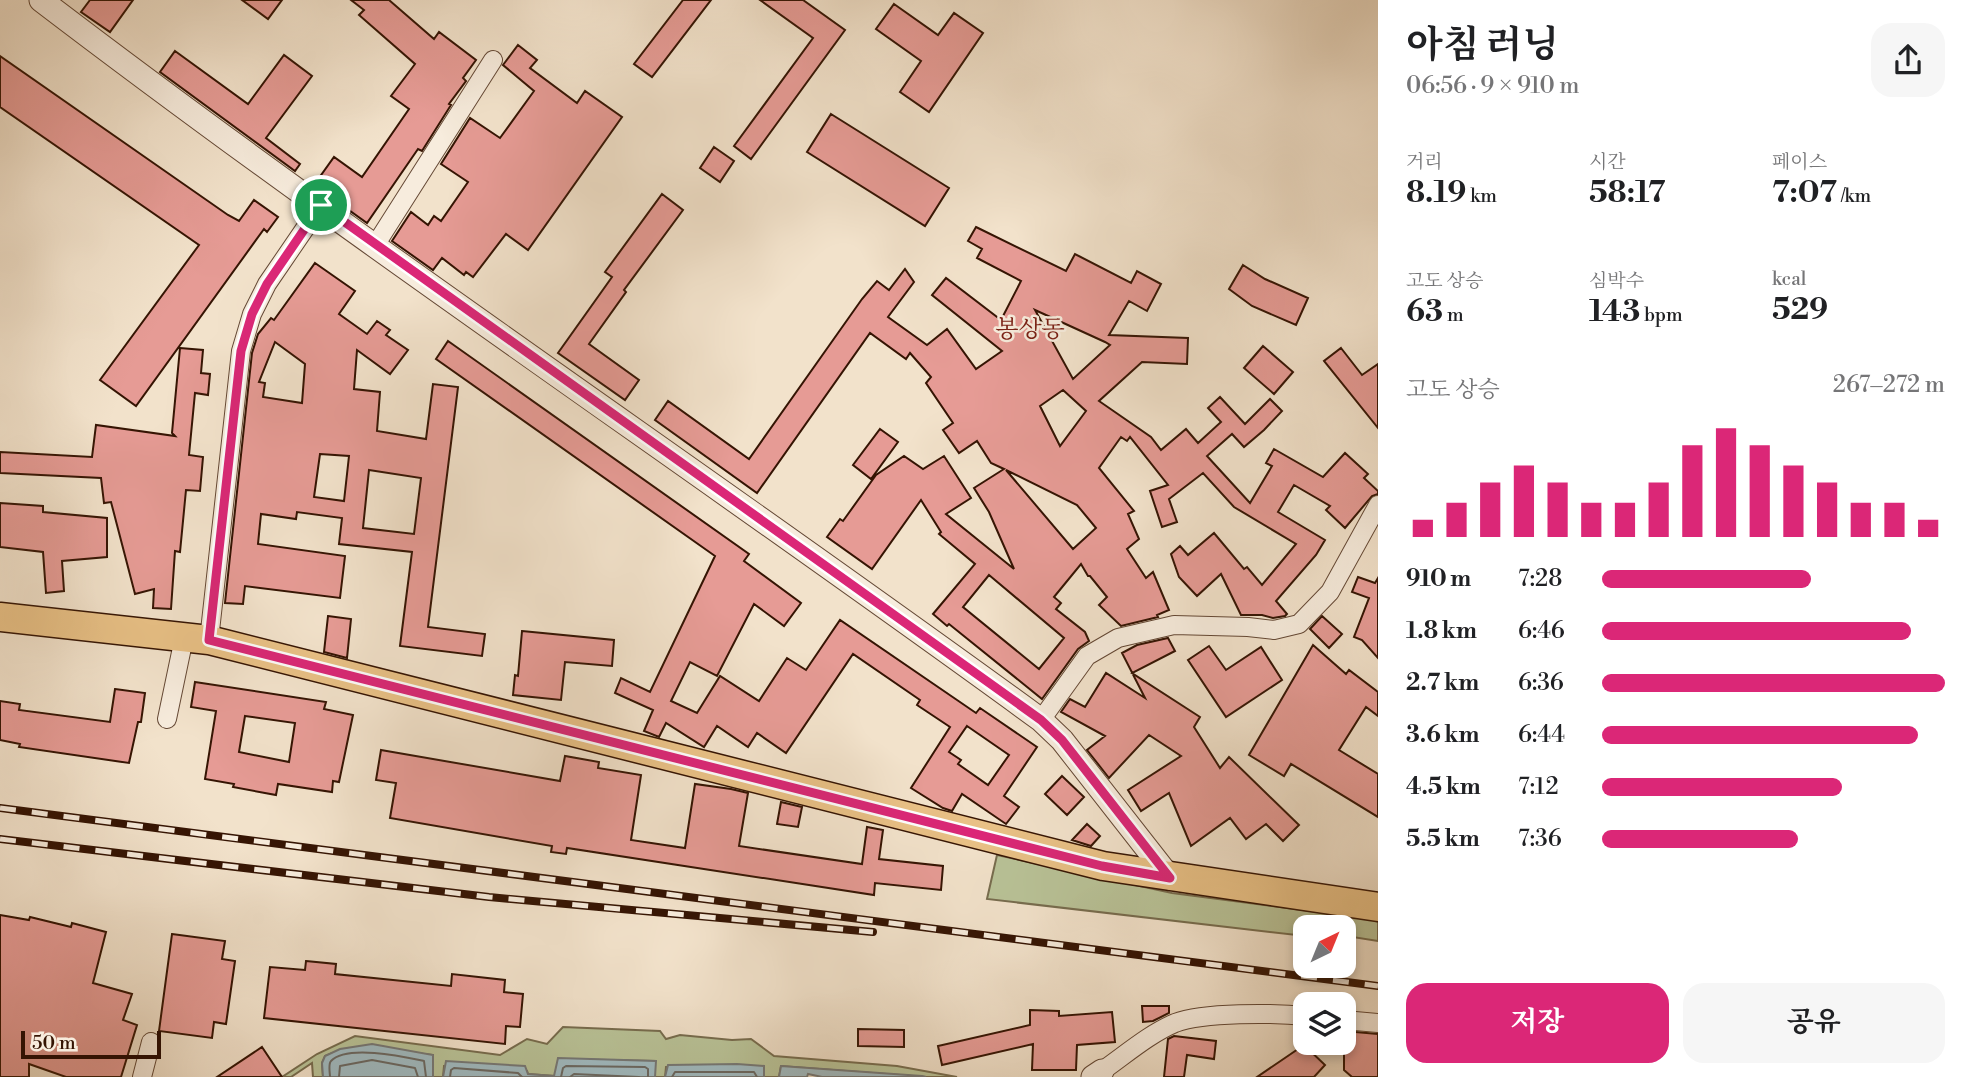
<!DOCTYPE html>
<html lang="ko">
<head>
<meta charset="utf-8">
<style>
  :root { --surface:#fff; --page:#f6f6f6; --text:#202124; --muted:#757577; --accent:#db2777 }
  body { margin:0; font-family:"Libre Bodoni","Noto Serif KR",serif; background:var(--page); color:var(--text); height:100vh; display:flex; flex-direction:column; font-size:26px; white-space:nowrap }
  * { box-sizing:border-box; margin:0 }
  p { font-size:23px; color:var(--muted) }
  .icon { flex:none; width:38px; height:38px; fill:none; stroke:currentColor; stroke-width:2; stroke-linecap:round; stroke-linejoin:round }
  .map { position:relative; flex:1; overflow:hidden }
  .panel { display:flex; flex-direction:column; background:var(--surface); width:595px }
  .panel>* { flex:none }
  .needle { width:46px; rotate:43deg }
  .buttons { position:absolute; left:1293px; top:915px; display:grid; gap:14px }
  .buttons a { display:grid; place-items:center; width:63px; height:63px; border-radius:14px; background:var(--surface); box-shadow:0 4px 10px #0003; font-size:35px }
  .scale { position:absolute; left:21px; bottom:18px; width:140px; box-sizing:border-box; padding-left:7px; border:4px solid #351403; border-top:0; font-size:19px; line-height:24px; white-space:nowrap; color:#351403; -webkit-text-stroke:5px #f7ecdd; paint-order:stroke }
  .pin { position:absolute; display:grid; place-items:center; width:60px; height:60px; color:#fff; margin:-30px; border:4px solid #fff; border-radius:50%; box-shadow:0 2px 7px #0007 }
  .round { display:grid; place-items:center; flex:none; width:74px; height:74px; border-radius:21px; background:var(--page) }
  .summary { display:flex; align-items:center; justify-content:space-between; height:119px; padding:0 28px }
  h1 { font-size:38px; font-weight:700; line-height:52px }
  .metrics { display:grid; grid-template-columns:repeat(3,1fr); gap:10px; height:119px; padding:7px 28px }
  .metrics div { display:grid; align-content:center }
  .metrics b { font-size:30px; font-weight:700 }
  .metrics small { font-size:19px; font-weight:400 }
  .metrics p { font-size:19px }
  .chart { height:196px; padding:14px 28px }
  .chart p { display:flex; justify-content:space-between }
  .chart svg { width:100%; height:126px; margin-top:7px; stroke:var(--accent); stroke-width:6 }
  .primary-button { display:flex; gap:14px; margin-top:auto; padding:14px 28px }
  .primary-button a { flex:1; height:80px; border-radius:21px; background:var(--accent); color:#fff; font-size:28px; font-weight:700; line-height:80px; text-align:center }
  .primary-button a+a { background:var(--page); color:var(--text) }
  ul { padding:0 28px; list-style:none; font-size:23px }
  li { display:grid; grid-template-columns:112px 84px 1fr; align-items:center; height:52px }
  li i { height:18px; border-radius:9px; background:var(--accent) }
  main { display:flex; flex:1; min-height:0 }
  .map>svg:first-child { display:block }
</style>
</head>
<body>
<main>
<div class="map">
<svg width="1378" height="1077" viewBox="0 0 1378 1077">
  <rect width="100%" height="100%" fill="#f2e2cb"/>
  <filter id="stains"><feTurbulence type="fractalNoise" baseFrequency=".00286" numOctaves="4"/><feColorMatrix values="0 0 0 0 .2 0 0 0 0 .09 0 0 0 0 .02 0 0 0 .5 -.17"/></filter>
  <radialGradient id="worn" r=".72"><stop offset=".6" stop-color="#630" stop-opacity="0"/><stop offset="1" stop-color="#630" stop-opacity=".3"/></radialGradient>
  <path fill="#b9c398" stroke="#776c4e" stroke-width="2" d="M997,855L1172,893L1378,920V941L1353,937L1349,941L1344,940V928H1306L1305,936L987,899Z
    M563,1027L660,1031L666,1039L680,1035L732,1040L751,1039L774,1056L897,1066L957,1077H926L781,1066L779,1077H764V1066L666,1067L665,1077H655V1061L559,1059L555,1076L528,1074L527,1071L444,1066L443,1077H433V1055C396,1051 360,1041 325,1056L322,1063L323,1077H313L312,1063L291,1077H282L317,1054L355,1036L500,1055L527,1039L547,1044Z"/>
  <path fill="#a0bbc2" stroke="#757876" stroke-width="2" d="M372,1044L433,1055V1077H323L322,1063L325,1056L340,1049Z
    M558,1058L656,1061L655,1077H443L446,1061L525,1066L528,1074L554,1076Z
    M737,1064L764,1066V1077H665L668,1065Z
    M781,1066L922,1076L926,1077H822L808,1074L807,1077H779Z"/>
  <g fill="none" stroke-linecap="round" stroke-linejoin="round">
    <path stroke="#6a6862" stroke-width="2" d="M330,1077C330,1073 328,1064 331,1061C347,1044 405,1057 424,1061L426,1077
      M339,1077L340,1066L372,1060L415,1068L418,1077
      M450,1077L451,1070L454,1068L518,1073L522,1077
      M561,1077L563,1068L566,1066L645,1067L648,1069V1077
      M570,1077L574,1074L639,1077
      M672,1077L675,1072H754L757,1077"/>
  </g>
  <path fill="#e69b95" stroke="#351403" stroke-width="2" fill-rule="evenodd" d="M90,0H133L110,32L81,12Z
    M242,0H282L268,19Z
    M351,0H389L434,39L439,32L476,60L463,78L466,81L449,104L451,105L422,151L418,149L367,223L314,185L334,157L362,177L409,109L391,96L415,64L359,15L364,10Z
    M683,0H711L652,77L634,64Z
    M760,0H803L845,30L751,159L734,146L813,38Z
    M894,4L938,35L954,13L983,33L929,112L900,92L921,61L876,29Z
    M518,45L537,60L530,68L577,103L585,91L622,117L528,250L506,234L473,277L466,272L464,275L442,258L433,270L392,241L411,212L428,225L434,216L441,221L468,182L441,164L470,118L500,138L534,91L503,65Z
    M175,51L248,104L284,55L312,76L266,138L300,164L295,171L160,72Z
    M0,56L228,215L239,221L254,200L278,217L267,232L264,229L136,406L100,380L199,245L0,107Z
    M831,114L949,188L925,226L807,152Z
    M714,147L734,161L720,182L700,168Z
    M662,194L683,210L624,290L626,292L589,344L639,380L625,400L558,353L612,277L605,272Z
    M976,227L1066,271L1075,254L1131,283L1137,271L1161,284L1147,311L1129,301L1109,335L1188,338L1187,364L1142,362L1099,401L1151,437L1161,450L1186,429L1198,443L1221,422L1208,408L1220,397L1245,424L1270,399L1282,411L1264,430L1244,447L1232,434L1207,456L1250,503L1272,466L1266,463L1274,449L1323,477L1345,453L1368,474L1364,478L1378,491V494L1372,496L1345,528L1326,510L1330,506L1294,485L1278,512L1325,540L1316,555L1276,601L1287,614L1285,616L1273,618L1262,615H1241L1221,574L1197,596L1179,577L1171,554L1180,546L1188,555L1214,533L1244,569L1247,567L1262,585L1296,544L1234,507L1203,473L1169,499L1177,522L1162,527L1150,491L1168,485L1130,437L1127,441L1121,437L1099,468L1134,511L1128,514L1139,539L1127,549L1146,578L1153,572L1169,610L1157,615L1158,617L1121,626L1099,605L1107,597L1090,576H1088L1081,564L1054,597L1061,603L1056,609L1085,632L1089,641L1078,649L1042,699L949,624L947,626L933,614L975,564L939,534L941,532L921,500L872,569L827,537L840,519L843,521L876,475L904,456L923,469L944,456L971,498L946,514L1014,569L989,512L974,488L1004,469L991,463L977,441L959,453L943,430L953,423L926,383L931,377L910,353L906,359L870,333L757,493L655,420L668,401L749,459L862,299L877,281L889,290L905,269L914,282L888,317L927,345L947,329L976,369L1002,351L932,295L946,278L1001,320L1021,281L977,258L982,249L968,241ZM1035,310L1105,342L1110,345L1073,379ZM1063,390L1086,411L1060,446L1040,406ZM1006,470L1077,505L1096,528L1073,549ZM989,575L1064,638L1039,669L963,607Z
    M315,263L355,291L339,314L367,334L377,321L390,330L386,335L408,350L390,374L357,350L354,389L380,392L377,431L426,439L433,384L458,387L428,627L485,634L482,656L400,646L412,552L339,544L342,518L297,512L296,519L261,514L258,544L345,556L340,598L245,586L243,604L225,603L252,353L258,334L271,318L274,320ZM275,342L305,364L302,403L263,397L265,383L259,382ZM320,454L349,456L344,501L314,497ZM369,470L421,478L414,534L363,528Z
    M1243,265L1265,279L1308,298L1296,325L1252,306L1229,289Z
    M448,341L749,554L744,561L801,603L784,626L754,604L717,676L690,662L671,701L697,713L720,676L759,701L787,658L806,670L840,620L976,713L980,708L1037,747L1004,796L1019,807L1006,824L962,794L952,811L943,808L911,788L950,727L917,705L920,700L853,654L786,753L757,733L748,747L717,726L704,747L666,723L659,737L644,731L653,710L615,693L621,678L650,692L715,556L436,359ZM967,726L1009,755L988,785L958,764L961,760L949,752Z
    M1263,346L1293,372L1274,394L1244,368Z
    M180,348L203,350L201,373L210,374L208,395L195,393L189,455L203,457L200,491L186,490L180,552L175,551L171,609L153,608L154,589L135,594L111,502L104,503L101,478L0,473V452L92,457L96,425L175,436L172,433Z
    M1341,348L1362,375L1378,364V428L1324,361Z
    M880,429L898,442L871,479L853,465Z
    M0,503L43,506V512L107,518V557L62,561L64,591L46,593L43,552L0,547Z
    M1358,577L1375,583L1378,578V658L1362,640L1354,637L1369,598L1352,592Z
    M328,616L351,619L347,658L324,652Z
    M1322,616L1342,634L1329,648L1310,629Z
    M522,631L614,640L612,666L565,662L561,700L513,695L515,675L518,676Z
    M1168,638L1175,651L1132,673L1200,717L1194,727L1220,768L1229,757L1299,825L1283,841L1266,824L1246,839L1230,818L1191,846L1169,793L1141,811L1128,790L1181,756L1149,735L1109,778L1087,750L1105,736L1061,712L1070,699L1085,707L1106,673L1145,698L1122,653L1137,645Z
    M1313,645L1346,674L1349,670L1378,692V716L1366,707L1339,750L1378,774V817L1291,764L1284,776L1249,755Z
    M1209,646L1226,670L1261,647L1282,680L1226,717L1188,660Z
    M195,682L326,702L324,709L353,715L339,782L333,781L332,792L278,784L276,795L233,787L234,784L205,779L216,711L191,707ZM245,716L295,723L289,762L239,752Z
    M115,689L145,693L141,722H138L129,763L19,747L20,744L0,740V701L20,704L19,710L110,722Z
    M381,750L560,781L565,756L599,762L598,768L641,775L631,840L685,848L695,784L731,789L748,793L739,846L862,864L867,827L883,830L879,859L943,866L941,890L875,883L874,895L567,848L566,854L551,852L552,846L390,818L396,783L376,780Z
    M1062,776L1084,797L1067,815L1045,794Z
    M781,802L802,807L798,827L777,824Z
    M1087,824L1100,836L1091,846L1072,840Z
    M0,915L29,920L30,917L71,927L72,923L106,932L93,983L132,994L123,1020L137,1025L121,1077H66L29,1064V1077H0Z
    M172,934L225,941L222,959L235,961L226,1024L214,1022L212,1038L159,1031Z
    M306,961L336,964L335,974L451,986L452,974L505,980L504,992L523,994L520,1027L506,1026L505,1044L264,1018L270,967L305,970Z
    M1142,1006H1169V1013L1153,1021L1143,1022Z
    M1030,1010L1059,1011V1016L1112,1012L1115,1042L1077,1045L1076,1070H1032L1033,1044L942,1065L938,1046L1030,1025Z
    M858,1029L904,1030V1047L858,1046Z
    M1344,1031L1378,1034V1077H1352L1344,1070Z
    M1174,1036L1216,1041L1214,1059L1187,1055L1184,1077H1164L1168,1039Z
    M1304,1045L1325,1065L1314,1077H1257Z
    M262,1047L282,1077H217Z"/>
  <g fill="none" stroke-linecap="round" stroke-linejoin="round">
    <g stroke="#644835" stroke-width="20">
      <path id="minor" d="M376,244L493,60
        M209,640L241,351L252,314L267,284L321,205
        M167,719L184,638
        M1041,720L1087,656L1118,638L1174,625L1248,627L1274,630L1299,624L1330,592L1378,505
        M1344,1020L1378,1023
        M1102,1071C1125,1055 1149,1034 1175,1023C1204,1012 1274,1013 1306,1016
        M142,1077L151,1042"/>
    </g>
    <g stroke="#644835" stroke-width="25">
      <path id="tertiary" d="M41,0C367,249 710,478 1041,720L1062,740L1170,878
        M1093,1077L1102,1071"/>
    </g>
    <g stroke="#351403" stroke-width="31">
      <path id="primary" d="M0,617L209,640L1103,866L1378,907"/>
    </g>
    <use href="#minor" stroke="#f7ecdd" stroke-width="18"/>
    <use href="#tertiary" stroke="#f7ecdd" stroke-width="23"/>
    <use href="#primary" stroke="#e9c186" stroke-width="28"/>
    <g stroke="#351403" stroke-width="8">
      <path id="rail" d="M0,808L1378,986
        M0,839L489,897L873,932"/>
    </g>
    <use href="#rail" stroke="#f7ecdd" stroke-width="5" stroke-dasharray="16" stroke-linecap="butt"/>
  </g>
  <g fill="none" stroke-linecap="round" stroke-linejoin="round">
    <g stroke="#fff" stroke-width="14">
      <path id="route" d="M321,205L1041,720L1062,740L1170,878L1102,866L209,640L241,351L252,314L267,284Z"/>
    </g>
    <use href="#route" stroke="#db2777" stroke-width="9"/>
  </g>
  <g text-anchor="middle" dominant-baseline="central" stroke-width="5" stroke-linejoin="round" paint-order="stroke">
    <g font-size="24" fill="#7a1f14" stroke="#f7ecdd">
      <text x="1030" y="330">봉상동</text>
    </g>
  </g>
  <rect width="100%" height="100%" filter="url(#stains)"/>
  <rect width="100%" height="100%" fill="url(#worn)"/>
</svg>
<div class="buttons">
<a><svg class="needle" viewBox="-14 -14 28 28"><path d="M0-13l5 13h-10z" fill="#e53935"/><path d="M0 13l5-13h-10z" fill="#757577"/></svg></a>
<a><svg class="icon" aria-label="layers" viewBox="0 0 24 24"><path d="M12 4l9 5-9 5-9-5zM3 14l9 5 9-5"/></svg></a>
</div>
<div class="scale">50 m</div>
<div class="pin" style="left:321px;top:205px;background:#1e9e55"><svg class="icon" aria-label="arrive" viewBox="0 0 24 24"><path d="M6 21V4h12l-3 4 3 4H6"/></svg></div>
</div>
<section class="panel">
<div class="summary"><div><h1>아침 러닝</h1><p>06:56 · 9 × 910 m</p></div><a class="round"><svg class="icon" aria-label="share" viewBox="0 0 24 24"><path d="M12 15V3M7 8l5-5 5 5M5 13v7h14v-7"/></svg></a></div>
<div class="metrics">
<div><p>거리</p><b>8.19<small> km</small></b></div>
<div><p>시간</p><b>58:17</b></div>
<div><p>페이스</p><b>7:07<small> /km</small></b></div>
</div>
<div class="metrics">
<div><p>고도 상승</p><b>63<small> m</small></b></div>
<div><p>심박수</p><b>143<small> bpm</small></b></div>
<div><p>kcal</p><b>529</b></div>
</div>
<div class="chart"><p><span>고도 상승</span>267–272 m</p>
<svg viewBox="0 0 160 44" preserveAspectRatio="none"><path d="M5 44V38M15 44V32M25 44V25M35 44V19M45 44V25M55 44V32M65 44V32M75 44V25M85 44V12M95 44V6M105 44V12M115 44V19M125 44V25M135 44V32M145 44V32M155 44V38"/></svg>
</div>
<ul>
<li><b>910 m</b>7:28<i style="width:61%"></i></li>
<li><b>1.8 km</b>6:46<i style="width:90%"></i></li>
<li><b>2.7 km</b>6:36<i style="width:100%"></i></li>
<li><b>3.6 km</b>6:44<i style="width:92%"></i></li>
<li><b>4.5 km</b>7:12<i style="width:70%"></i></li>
<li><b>5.5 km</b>7:36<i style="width:57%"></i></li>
</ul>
<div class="primary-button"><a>저장</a><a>공유</a></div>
</section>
</main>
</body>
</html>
